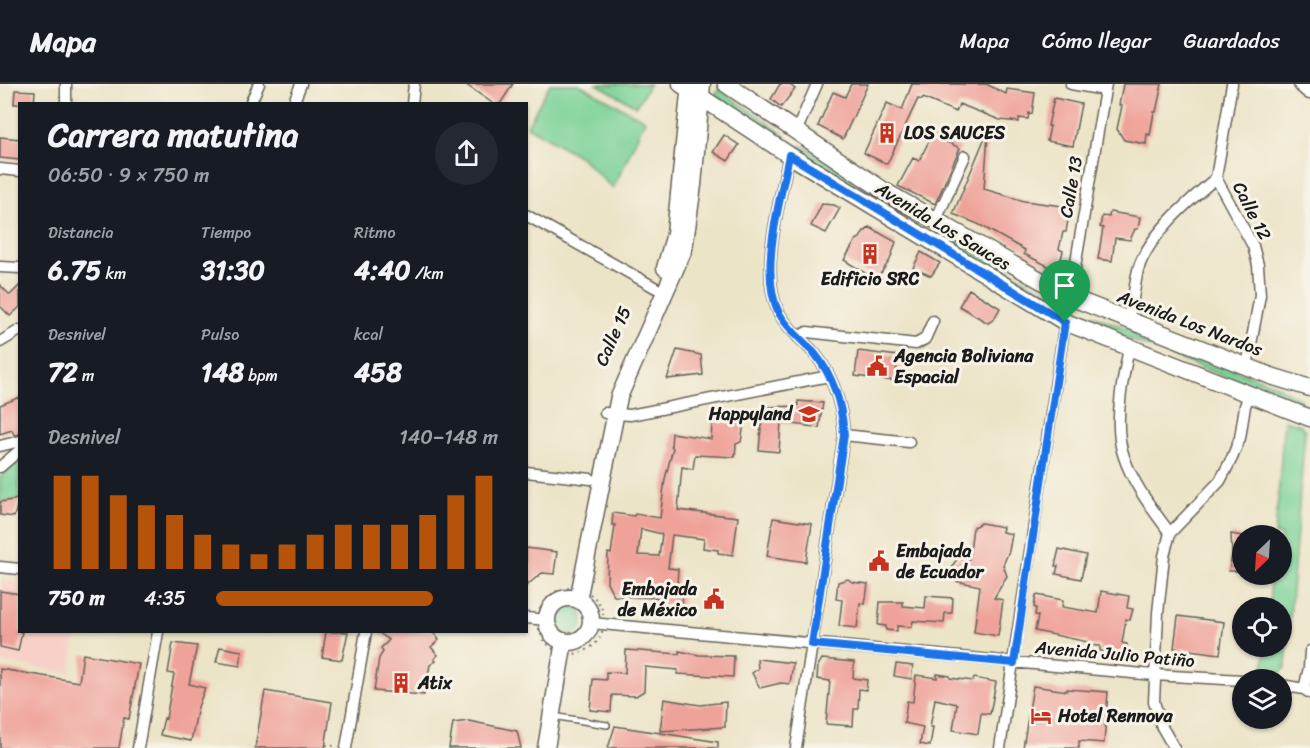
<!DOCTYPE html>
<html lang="es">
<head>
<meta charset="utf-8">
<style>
  :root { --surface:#171b24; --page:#242831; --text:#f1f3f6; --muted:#9ea1a6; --line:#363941; --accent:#b45309 }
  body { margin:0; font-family:Sriracha,sans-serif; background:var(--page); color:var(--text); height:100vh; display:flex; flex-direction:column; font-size:22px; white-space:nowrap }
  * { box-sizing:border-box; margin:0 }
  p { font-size:20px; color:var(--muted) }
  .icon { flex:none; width:33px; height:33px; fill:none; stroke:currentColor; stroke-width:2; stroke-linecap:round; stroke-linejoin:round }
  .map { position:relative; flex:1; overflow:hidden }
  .sheet { position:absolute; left:18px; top:18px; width:510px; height:531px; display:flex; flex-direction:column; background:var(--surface); border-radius:0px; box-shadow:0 2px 4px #0004 }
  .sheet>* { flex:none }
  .needle { width:39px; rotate:205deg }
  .buttons { position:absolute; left:1232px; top:441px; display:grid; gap:12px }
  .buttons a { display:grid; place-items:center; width:60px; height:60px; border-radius:50%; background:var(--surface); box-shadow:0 2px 4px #0004; font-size:30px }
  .pin { position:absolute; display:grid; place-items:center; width:51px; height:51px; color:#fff; margin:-62px -26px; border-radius:50% 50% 50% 0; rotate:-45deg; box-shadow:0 0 6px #0007 }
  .pin .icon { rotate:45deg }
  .round { display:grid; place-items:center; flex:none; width:63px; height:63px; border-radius:32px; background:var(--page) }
  .overview { display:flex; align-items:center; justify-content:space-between; height:102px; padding:0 30px }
  h1 { font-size:33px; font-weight:700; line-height:45px }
  .figures { display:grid; grid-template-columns:repeat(3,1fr); gap:9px; height:102px; padding:6px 30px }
  .figures div { display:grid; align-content:center }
  .figures b { font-size:26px; font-weight:700 }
  .figures small { font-size:16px; font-weight:400 }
  .figures p { font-size:16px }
  .chart { height:168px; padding:12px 30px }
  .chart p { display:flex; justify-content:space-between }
  .chart svg { width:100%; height:108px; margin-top:6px; stroke:var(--accent); stroke-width:6 }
  ul { padding:0 30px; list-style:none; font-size:20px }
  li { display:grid; grid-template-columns:96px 72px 1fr; align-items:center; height:45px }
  li i { height:15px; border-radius:8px; background:var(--accent) }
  header { display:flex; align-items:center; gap:36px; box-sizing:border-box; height:84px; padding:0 30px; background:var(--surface); border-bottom:2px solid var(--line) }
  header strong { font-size:28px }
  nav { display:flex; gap:33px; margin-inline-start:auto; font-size:21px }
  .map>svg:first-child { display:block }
</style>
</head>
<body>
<header>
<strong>Mapa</strong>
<nav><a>Mapa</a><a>Cómo llegar</a><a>Guardados</a></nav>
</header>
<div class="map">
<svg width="1310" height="664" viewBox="0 0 1310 664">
  <rect width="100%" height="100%" fill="#f7f3e8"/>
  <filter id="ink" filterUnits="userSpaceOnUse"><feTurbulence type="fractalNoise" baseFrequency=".0167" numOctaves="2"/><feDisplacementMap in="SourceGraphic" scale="12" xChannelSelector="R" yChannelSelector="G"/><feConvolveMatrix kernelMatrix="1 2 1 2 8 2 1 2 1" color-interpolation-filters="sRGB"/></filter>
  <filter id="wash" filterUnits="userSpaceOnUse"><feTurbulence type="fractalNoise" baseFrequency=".008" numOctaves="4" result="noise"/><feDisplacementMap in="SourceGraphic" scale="24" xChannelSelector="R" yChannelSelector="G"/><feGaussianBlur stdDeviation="1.35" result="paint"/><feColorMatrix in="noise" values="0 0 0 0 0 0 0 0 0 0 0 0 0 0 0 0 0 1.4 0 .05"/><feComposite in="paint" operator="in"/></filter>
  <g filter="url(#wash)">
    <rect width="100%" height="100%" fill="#ece4c7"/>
    <path fill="#f7d1c8" d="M0,497L19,499L20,548H77L70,589L0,578Z"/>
    <path fill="#7bd296" stroke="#4c7759" stroke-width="1.5" d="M550,0H579L645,36L613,105L582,74L527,42Z
      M597,0H650L636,22Z
      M719,5L784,50L786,52L784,57L717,13L716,9Z
      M802,61L888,116L886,120L797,66Z
      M933,141L1055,213L1059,218L1061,225L934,149Z
      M1084,228L1275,301L1302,317L1310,326L1077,235V230Z
      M1284,336L1301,341L1305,347L1286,582L1281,589H1263L1266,563L1281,562V524L1269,523L1271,491L1281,490V452L1275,451Z
      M19,373V415L0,418V394Z
      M555 536a14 14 0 1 1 28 0a14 14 0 1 1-28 0Z"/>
    <g id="blocks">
      <path fill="#efa29a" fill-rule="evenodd" d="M465,0H513L500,20H494Z
        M780,0H789L795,5L781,23L771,15Z
        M851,0H868L843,55L818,42L833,8L845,13Z
        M912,0H986L1006,10L1007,5L1035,9L1032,30L1029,29L1028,35L1019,34V38L1000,36L959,20L956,28L923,14L922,16L918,15L887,80L864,69L887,19L902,26Z
        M1123,0H1162L1156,28H1154L1150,51L1147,50L1146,60L1124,56L1117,45L1122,22L1119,21Z
        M15,6L35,7L34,20H14Z
        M1054,14L1081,20L1073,62L1047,57L1050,42H1048Z
        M724,51L739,61L728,77L713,68Z
        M932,51L960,64L935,120L898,102L913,74L919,77Z
        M986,51H988L984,105L1024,117L1070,123L1066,148H1063L1059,165L1063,167L1058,187L1024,170L1025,166L978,140L953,130Z
        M0,53L20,55V76L0,74Z
        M822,120L834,121L840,124L826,149L811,142Z
        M1110,128L1140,133L1138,145H1135L1130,156L1115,154L1112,177L1098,175L1103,144L1100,143L1102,132L1109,133Z
        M869,143L896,158L890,176L876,196L844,176L856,156L860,154L864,147H866Z
        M921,168L940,179L931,192L913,184Z
        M0,201L10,211L20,201V223L10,232L0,222Z
        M969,205L1000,224L994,235L988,239L959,222Z
        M677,266L701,271L703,291L667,295Z
        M858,267L898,272L895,297L855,292Z
        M20,313V350L14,351L12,346L0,350V321Z
        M798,317L823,319L819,344L781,338L779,368L759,366L763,323L798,322Z
        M725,325L724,338L744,340L741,358L736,360L735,373L695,371L693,385L682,383L678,426L738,433L733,471L718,469V466L703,464L704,455L672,451L668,484L678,485L677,500L683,501L682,525L669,524L668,520L658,519L659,514L614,512L607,498L608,469L611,470L615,441H612L613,429L634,432L635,430L660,434L665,395L673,364L671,362L672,349L711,355L713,327ZM641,445L662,450L659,472L638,471Z
        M19,415L14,433L0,431V418Z
        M773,434L812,440L806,478L767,472Z
        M981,439L1003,443L1002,448L1012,450L1009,467L1003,481L1007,492L994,514L1003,516L998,552L974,548L980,502L956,497L952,482L958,474L969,475L973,443Z
        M1231,450L1242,452V487H1229L1232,470Z
        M526,464L557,468L554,490L542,489L526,502Z
        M1059,465L1086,471L1081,495L1056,490L1058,482H1055Z
        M848,495L852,498L868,500L865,520L860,519L857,544L839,542L842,516L836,515L838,498Z
        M0,507L20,510V548H22L18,567L0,563Z
        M1101,507L1129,512L1127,524L1133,525L1130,536L1126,535L1122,559L1127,560L1126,570L1100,567V562L1087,561L1088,558L1035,547L1038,532L1035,531L1036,524L1034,523L1036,511L1063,516L1062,523L1098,529Z
        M926,512L953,514L952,529H945L944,539L913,537L912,543L897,542V547L886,546V542L878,541L880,518H903V522L925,524Z
        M1178,532L1224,538L1220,570L1174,564Z
        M326,548H348L342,576L322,573Z
        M378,548H433L439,556L431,563L438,571L434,575L436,577L430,581L424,611L374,607L379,574L383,568L381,564L389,556Z
        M173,559L197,562L189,600L205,604L198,623L191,657L160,651L164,634L166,635L174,590L168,589Z
        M220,563L242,567L240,582L216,578Z
        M626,566L679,570V567L699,571L734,572L733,593L677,590L678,586L645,583L644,607L636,612L612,611L611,628L590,626L593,595L606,596V588L625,589Z
        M83,570L139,580L129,635L124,634L119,664H0V585L79,598Z
        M757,575L793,579L790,600L781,599L760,604L752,589L758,585Z
        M822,575L854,578L853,594L867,596L866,606L859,605L858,625H854L853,642L826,640L830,597L817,595L818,582Z
        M896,580L913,582L911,595L894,592Z
        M937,590L950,592V594L973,597L974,594L996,598L990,630L981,629L978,650L953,646L957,620L935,615L930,643H933L930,662L920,660L923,643L904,639L907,617L913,618L916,591L937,594Z
        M1033,602L1067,607V605L1108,608L1104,659L1079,657V664H1023Z
        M265,607L332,618L325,664H255Z
        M664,615L700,621L726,618L725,643L660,647Z
        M469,637L517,647L521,664H449L453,639Z
        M615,642L718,658V664H608Z"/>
    </g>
  </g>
  <g filter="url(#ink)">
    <use href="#blocks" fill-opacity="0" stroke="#656258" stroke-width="1.5"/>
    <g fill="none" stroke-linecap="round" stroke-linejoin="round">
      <g stroke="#656258" stroke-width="8">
        <path id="lane" d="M553,632L607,641"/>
      </g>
      <g stroke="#656258" stroke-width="13">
        <path id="street" d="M66,0V20
          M1071,0L1105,6
          M1232,0L1216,94L1253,162L1258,181L1260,211L1247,282
          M250,20L259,0
          M293,20L301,0
          M412,20L414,0
          M796,48L817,0
          M789,71C781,115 758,188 779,229C788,246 803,256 815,270C834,293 842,322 844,351L796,664
          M0,85L20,87
          M526,131L656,204
          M936,136L965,72
          M0,183L20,184
          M1070,213L1106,0
          M1127,236C1134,220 1134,202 1138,186C1148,151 1190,116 1216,94
          M798,253L807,248L916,260L925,255L933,237
          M0,258L20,246
          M1129,265C1123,293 1116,328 1120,356C1124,388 1151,424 1170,449
          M605,329L630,331L829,292
          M844,351L909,358
          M0,362L20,357
          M0,383L20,366
          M526,388L591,395
          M0,483L20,485
          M526,534L547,536
          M591,539L1154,591L1242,596
          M1281,601L1304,605L1310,609
          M1304,605L1309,584L1310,567
          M138,664L158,548
          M346,664L366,548
          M1000,664L1065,238
          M1174,664L1162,643L1154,618L1158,529L1164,472L1170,449L1220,397L1232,374L1240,354L1245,322L1249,311"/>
      </g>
      <g stroke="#656258" stroke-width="19">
        <path id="secondary" d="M681,0L789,71L1065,238L1310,334
          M726,0L886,108L1070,213L1271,292L1310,304
          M1302,0L1310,7
          M665,184L675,150L690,0
          M547 536a22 22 0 1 1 44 0a22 22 0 1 1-44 0Z
          M578,516L619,313L684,165L693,101L702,0
          M546,664L564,557"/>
      </g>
      <path stroke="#656258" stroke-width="2" stroke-dasharray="1.5 4.5" stroke-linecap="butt" d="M538 537a33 33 0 1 1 66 0a33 33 0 1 1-66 0Z
        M326,661L335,662"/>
      <use href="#lane" stroke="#fff" stroke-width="5"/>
      <use href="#street" stroke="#fff" stroke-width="10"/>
      <use href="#secondary" stroke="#fff" stroke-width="16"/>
    </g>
  </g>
  <g fill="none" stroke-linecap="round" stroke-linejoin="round" filter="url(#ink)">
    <g stroke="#fff" stroke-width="12">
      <path id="route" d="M789,71L1065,238L1014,579L812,560L844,351C842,322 834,293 815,270C803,256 788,246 779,229C758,188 781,115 789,71Z"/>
    </g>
    <use href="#route" stroke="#1a73e8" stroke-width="8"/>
  </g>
  <defs>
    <g id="building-bare" transform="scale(1.62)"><path d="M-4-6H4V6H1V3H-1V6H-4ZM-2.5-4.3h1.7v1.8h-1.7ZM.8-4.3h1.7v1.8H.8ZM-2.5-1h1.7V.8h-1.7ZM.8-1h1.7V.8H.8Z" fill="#c8321e" stroke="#f7f3e8" stroke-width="2.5" paint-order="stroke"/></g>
    <g id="civic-bare" transform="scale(1.62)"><path d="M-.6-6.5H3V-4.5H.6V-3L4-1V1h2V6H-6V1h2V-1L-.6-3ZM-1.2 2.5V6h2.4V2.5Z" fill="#c8321e" stroke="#f7f3e8" stroke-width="2.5" paint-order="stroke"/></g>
    <g id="school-bare" transform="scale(1.62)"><path d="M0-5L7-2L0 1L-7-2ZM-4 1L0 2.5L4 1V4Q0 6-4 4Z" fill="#c8321e" stroke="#f7f3e8" stroke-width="2.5" paint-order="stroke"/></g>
    <g id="hotel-bare" transform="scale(1.62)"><path d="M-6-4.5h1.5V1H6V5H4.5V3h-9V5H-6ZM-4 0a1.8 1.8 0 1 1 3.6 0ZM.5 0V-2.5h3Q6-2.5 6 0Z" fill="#c8321e" stroke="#f7f3e8" stroke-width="2.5" paint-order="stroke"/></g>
  </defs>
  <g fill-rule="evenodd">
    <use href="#building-bare" x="887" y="49"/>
    <use href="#building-bare" x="870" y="170"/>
    <use href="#civic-bare" x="877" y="282"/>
    <use href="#school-bare" x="809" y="330"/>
    <use href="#civic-bare" x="879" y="477"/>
    <use href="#civic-bare" x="714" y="515"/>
    <use href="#building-bare" x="401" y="599"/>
    <use href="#hotel-bare" x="1041" y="632"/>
  </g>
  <g text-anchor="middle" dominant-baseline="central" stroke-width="6" stroke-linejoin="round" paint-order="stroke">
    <g font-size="18" font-weight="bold" fill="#1c1c1c" stroke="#f7f3e8" text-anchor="start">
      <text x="904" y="49">LOS SAUCES</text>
      <text x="870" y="195" text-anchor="middle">Edificio SRC</text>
      <text x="894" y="272">Agencia Boliviana<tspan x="894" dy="21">Espacial</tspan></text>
      <text x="792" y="330" text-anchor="end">Happyland</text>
      <text x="896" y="467">Embajada<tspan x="896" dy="21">de Ecuador</tspan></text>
      <text x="697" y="505" text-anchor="end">Embajada<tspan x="697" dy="21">de México</tspan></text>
      <text x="418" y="599">Atix</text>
      <text x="1058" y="632">Hotel Rennova</text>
    </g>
    <g font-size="18" fill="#1c1c1c" stroke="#f7f3e8">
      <text transform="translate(1071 103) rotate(-80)">Calle 13</text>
      <text transform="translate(1252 127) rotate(63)">Calle 12</text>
      <text transform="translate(943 142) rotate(31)">Avenida Los Sauces</text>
      <text transform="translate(1190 239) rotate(21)">Avenida Los Nardos</text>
      <text transform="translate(613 252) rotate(-66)">Calle 15</text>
      <text transform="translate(1115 570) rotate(5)">Avenida Julio Patiño</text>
    </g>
  </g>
</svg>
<div class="buttons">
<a><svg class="needle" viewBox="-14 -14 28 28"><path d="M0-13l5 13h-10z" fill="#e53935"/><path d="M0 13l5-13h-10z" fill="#9ea1a6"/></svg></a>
<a><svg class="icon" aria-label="locate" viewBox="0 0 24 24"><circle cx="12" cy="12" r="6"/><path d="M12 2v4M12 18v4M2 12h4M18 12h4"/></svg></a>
<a><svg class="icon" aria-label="layers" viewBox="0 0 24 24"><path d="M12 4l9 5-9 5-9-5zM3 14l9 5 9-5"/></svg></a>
</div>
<div class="pin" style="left:1065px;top:238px;background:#1e9e55"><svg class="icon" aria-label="arrive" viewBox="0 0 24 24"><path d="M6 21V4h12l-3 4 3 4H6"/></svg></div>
<section class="sheet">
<div class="overview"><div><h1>Carrera matutina</h1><p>06:50 · 9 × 750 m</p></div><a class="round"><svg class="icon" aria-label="share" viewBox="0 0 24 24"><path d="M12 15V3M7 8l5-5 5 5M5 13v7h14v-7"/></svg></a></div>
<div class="figures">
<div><p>Distancia</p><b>6.75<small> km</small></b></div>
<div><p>Tiempo</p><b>31:30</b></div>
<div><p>Ritmo</p><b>4:40<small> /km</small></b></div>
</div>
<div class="figures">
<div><p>Desnivel</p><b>72<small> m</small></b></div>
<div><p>Pulso</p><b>148<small> bpm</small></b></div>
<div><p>kcal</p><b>458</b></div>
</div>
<div class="chart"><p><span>Desnivel</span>140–148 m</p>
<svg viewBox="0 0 160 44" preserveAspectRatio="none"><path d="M5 44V6M15 44V6M25 44V14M35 44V18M45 44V22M55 44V30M65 44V34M75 44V38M85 44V34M95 44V30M105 44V26M115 44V26M125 44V26M135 44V22M145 44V14M155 44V6"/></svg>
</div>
<ul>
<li><b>750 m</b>4:35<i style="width:77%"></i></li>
</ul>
</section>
</div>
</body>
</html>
